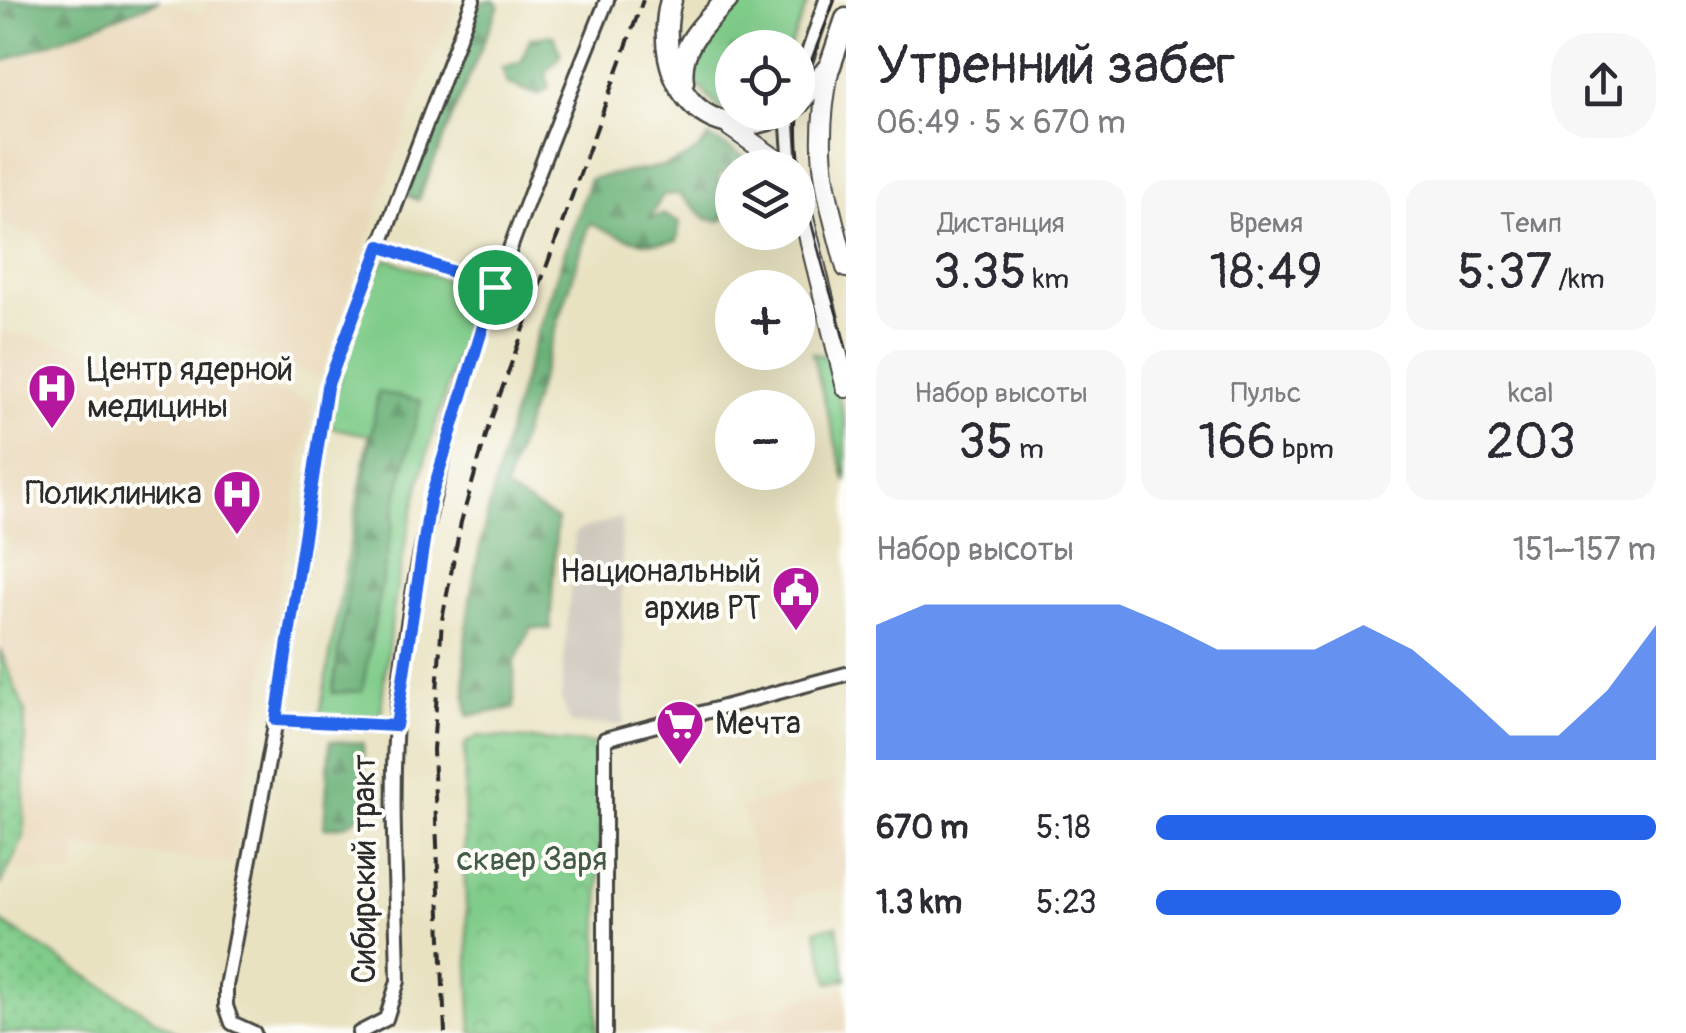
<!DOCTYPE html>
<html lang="ru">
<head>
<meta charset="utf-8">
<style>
  :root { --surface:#fff; --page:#f7f7f7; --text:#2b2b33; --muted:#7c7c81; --accent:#2563eb }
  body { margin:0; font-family:Pangolin,sans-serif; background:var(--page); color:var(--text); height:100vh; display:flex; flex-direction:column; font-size:38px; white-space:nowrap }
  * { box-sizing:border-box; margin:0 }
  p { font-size:32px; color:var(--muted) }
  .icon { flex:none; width:55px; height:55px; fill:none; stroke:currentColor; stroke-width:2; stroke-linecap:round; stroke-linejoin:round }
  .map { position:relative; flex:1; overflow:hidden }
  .drawer { display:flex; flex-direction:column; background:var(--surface); width:840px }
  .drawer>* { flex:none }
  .tools { position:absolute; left:715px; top:30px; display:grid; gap:20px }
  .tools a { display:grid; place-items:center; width:100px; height:100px; border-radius:50%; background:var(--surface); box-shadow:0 10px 40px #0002; font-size:50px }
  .pin { position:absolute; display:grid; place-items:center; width:85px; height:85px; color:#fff; margin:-42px; border:5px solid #fff; border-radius:50%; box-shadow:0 2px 10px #0007 }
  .round { display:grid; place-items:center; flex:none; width:105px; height:105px; border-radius:40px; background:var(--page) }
  .summary { display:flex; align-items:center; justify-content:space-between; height:170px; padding:0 30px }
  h1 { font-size:55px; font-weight:600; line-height:75px }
  .figures { display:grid; grid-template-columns:repeat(3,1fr); gap:15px; height:170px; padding:10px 30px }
  .figures div { display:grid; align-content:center; border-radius:25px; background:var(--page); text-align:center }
  .figures b { font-size:50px; font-weight:600 }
  .figures small { font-size:28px; font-weight:400 }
  .figures p { font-size:28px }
  .chart { height:280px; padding:20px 30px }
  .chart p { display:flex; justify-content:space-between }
  .chart svg { width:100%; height:180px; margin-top:10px; fill:var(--accent); opacity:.7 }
  ul { padding:0 30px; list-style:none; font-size:32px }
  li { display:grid; grid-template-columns:160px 120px 1fr; align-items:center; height:75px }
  li i { height:25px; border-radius:12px; background:var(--accent) }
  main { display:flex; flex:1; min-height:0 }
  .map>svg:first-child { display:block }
</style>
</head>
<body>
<main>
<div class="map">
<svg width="846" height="1033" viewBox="0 0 846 1033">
  <defs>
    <pattern id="forest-firs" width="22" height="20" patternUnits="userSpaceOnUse" patternTransform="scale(2.5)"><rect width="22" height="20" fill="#68b076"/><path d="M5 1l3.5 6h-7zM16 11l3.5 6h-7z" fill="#568f61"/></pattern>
    <pattern id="park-crowns" width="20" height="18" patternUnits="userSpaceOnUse" patternTransform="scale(2.5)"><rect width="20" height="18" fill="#80cc8a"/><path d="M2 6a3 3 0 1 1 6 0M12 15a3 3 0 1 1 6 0" fill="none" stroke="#6faf77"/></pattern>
    <pattern id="garden-dots" width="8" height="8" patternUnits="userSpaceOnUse" patternTransform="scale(2.5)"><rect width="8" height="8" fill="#80cc8a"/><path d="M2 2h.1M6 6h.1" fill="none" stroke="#6faf77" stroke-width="1.8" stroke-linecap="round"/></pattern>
  </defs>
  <rect width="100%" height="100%" fill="#fdfcf7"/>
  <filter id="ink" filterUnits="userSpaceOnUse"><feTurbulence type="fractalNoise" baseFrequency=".01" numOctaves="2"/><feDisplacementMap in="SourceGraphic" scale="20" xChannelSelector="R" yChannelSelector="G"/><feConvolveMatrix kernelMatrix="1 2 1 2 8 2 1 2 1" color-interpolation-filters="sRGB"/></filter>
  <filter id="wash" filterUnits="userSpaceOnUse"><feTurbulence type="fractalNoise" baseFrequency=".0048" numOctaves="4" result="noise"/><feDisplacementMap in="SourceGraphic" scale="40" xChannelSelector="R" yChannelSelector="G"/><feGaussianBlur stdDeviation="2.25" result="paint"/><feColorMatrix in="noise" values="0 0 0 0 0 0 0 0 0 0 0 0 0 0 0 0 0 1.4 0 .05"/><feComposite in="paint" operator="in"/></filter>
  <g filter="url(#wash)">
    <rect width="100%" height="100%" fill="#e8e2c1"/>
    <path fill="#ead8ba" d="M208,0H458L417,96L320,378L82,290L42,252L44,246L37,238L0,224V67L164,2L201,15Z
      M0,331L139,360L141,353L313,401L231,864L77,847L74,875L13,868L26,840L27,710L0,646V587L11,537L0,535Z
      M835,780L846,816V901L842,886L794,897L798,917L772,922L742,808Z
      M846,988V1033H710L707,1023Z"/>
    <path fill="#cac3b8" d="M621,517L624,725L571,724L561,698L575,532Z"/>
    <path fill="#80cc8a" stroke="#567c5a" stroke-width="2.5" d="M738,0H809L790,47L732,48V112L722,111L692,79L694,46Z
      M387,259L469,288L477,301C426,438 393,567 381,714L371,720L319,719L369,435L333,428L329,422C334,392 366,273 387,259Z
      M812,353L829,357L846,425V482Z"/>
    <path fill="url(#forest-firs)" stroke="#4a6e50" stroke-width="2.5" d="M0,0H160L0,63Z
      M494,0L499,5L418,200L406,195L480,2Z
      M554,35L561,56L546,72L549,88L538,95L507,83L502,68L522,61L530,38Z
      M709,137L752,161L754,167L732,168L718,175L729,214L721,221L707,219L679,194L663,195L650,218L663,214L680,222L677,241C646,248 616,236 590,223L505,489L557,520L550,629L531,628L514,663V708L468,716C457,639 475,566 493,491C518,384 554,282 590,179C630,168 684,174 709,137Z
      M378,392L421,401L399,489L362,691L332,693Z
      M330,741L363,743L364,811C352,824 342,828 324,827Z"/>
    <path fill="url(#park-crowns)" stroke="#567c5a" stroke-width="2.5" d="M478,736L602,744L597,1033H472L464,861L465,744Z
      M837,925L846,979L829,983L816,930Z"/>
    <path fill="url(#garden-dots)" stroke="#567c5a" stroke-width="2.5" d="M0,649L25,711L24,837L0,886Z
      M0,921L177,1033H0Z"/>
  </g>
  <g filter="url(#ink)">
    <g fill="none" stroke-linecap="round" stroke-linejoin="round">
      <g stroke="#474642" stroke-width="18">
        <path id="street" d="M798,83L826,0
          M787,112L791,168
          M380,246L495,287
          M276,720L396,726
          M254,1033L232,1023L226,1006V986L276,720L327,387L473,0
          M359,1033L386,1019L398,981C397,896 390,808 396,724C416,470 513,234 607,0
          M605,1033V739L846,674"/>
      </g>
      <g stroke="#474642" stroke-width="22">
        <path id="secondary" d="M830,66C813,153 824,185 846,268
          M730,127L789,168
          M798,194L846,388"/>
      </g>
      <g stroke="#474642" stroke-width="25">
        <path id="primary" d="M671,0C651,79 704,154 787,112
          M683,82C678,46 704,24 727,0
          M798,104L830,66L846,19"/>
      </g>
      <use href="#street" stroke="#fff" stroke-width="12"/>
      <use href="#secondary" stroke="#fff" stroke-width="18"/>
      <use href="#primary" stroke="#fff" stroke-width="20"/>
      <path stroke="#2b2b2b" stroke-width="2.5" d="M835,0C822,35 803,72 799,109C790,175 829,282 846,348"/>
      <path stroke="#2b2b2b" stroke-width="4" stroke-dasharray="15 8" stroke-linecap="butt" d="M445,1033L433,750L442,620L461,522L489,425L643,0"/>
    </g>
  </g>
  <g fill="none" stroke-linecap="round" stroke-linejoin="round" filter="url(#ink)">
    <g stroke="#fff" stroke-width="20">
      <path id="route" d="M380,246L495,287L430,501L396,726L276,720L327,387Z"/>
    </g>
    <use href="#route" stroke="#2563eb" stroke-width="12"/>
  </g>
  <defs>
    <g id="hospital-pin" transform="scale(2.5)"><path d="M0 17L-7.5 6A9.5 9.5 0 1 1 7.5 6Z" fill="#b5179e" stroke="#fdfcf7"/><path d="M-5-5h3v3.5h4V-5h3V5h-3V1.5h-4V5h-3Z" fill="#fff"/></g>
    <g id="civic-pin" transform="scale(2.5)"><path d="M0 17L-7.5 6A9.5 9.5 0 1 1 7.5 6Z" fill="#b5179e" stroke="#fdfcf7"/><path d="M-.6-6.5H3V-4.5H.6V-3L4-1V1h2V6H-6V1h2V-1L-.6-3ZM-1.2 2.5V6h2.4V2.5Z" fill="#fff"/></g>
    <g id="supermarket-pin" transform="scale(2.5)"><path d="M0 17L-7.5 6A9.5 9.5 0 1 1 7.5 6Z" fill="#b5179e" stroke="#fdfcf7"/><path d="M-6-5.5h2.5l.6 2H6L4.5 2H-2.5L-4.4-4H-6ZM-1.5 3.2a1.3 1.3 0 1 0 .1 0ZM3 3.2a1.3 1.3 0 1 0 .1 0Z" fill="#fff"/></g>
  </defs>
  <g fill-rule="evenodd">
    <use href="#hospital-pin" x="52" y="388"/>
    <use href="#hospital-pin" x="237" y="494"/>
    <use href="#civic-pin" x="796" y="590"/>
    <use href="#supermarket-pin" x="680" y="724"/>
  </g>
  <g text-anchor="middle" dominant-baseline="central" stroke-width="8" stroke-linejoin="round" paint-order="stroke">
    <g font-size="32" fill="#2b2b2b" stroke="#fdfcf7" text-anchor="start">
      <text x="87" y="370">Центр ядерной<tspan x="87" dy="37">медицины</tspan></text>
      <text x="202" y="494" text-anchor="end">Поликлиника</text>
      <text x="761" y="572" text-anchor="end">Национальный<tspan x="761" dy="37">архив РТ</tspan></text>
      <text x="715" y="724">Мечта</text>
    </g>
    <g font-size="32" fill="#445b48" stroke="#fdfcf7">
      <text x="532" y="860">сквер Заря</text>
    </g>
    <g font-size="32" fill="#2b2b2b" stroke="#fdfcf7">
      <text transform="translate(365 869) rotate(-90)">Сибирский тракт</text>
    </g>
  </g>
</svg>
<div class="tools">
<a><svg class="icon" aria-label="locate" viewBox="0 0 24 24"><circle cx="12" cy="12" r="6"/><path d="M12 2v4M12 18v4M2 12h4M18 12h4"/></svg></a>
<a><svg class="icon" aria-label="layers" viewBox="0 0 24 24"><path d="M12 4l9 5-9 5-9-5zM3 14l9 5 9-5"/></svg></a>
<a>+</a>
<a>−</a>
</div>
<div class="pin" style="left:495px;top:287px;background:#1e9e55"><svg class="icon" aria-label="arrive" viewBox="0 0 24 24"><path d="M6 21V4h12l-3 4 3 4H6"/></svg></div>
</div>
<section class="drawer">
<div class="summary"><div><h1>Утренний забег</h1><p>06:49 · 5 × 670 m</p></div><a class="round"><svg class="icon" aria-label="share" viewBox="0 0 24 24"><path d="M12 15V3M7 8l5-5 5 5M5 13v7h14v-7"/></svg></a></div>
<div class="figures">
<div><p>Дистанция</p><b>3.35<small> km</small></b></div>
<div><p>Время</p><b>18:49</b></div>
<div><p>Темп</p><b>5:37<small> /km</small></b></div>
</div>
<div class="figures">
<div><p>Набор высоты</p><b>35<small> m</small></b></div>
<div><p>Пульс</p><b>166<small> bpm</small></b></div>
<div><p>kcal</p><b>203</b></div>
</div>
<div class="chart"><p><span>Набор высоты</span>151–157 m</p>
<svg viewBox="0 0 160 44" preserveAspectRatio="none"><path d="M0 44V11L10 6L20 6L30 6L40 6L50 6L60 11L70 17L80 17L90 17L100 11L110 17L120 27L130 38L140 38L150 27L160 11V44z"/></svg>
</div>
<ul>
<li><b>670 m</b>5:18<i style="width:100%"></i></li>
<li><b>1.3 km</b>5:23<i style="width:93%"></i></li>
</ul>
</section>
</main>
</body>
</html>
